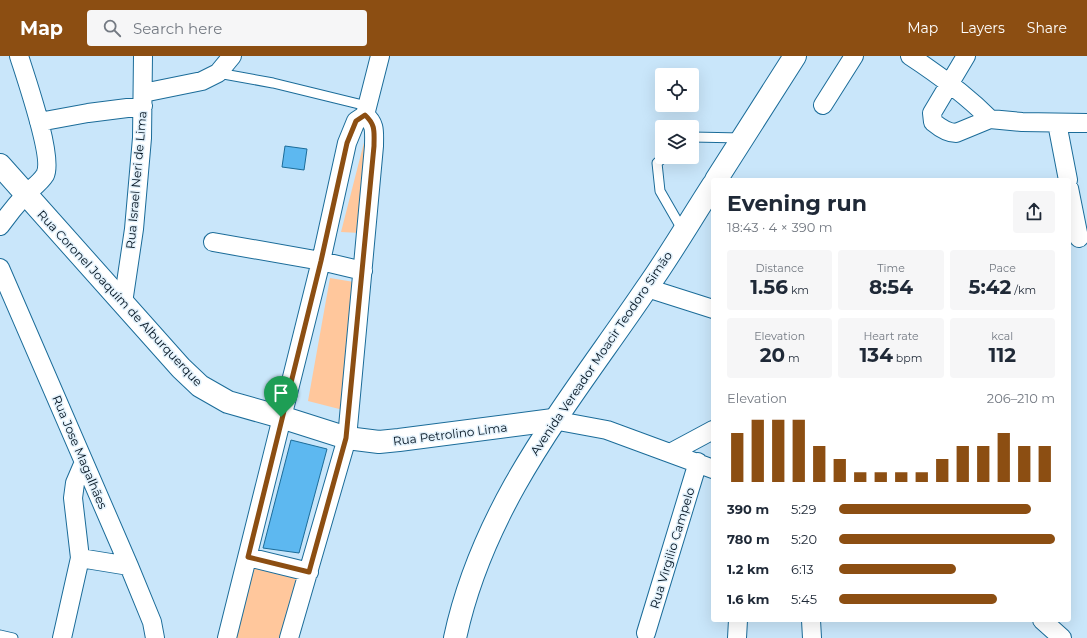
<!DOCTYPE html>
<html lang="en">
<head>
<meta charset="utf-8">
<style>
  :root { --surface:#fff; --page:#f6f6f7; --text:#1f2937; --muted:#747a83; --accent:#8c4e12 }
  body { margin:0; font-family:Montserrat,sans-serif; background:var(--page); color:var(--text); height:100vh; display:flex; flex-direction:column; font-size:15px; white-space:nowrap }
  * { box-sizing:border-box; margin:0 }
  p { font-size:13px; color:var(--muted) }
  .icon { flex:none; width:22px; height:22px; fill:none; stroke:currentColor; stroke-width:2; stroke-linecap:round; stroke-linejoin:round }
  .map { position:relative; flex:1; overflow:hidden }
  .drawer { position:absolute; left:711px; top:122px; width:360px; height:444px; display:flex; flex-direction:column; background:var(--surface); border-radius:4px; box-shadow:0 4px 16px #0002 }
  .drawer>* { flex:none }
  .fabs { position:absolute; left:655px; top:12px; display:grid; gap:8px }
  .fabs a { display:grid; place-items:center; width:44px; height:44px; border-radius:4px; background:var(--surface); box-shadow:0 4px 16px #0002; font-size:20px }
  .pin { position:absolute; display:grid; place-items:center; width:34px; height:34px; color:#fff; margin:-41px -17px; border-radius:50% 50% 50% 0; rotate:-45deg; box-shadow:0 0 4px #0007 }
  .pin .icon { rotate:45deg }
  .round { display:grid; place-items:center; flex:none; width:42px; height:42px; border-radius:4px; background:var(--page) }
  .head { display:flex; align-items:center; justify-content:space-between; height:68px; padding:0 16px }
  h1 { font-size:22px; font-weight:700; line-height:30px }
  .metrics { display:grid; grid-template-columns:repeat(3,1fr); gap:6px; height:68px; padding:4px 16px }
  .metrics div { display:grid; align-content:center; border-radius:4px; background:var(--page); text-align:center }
  .metrics b { font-size:20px; font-weight:700 }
  .metrics small { font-size:11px; font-weight:400 }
  .metrics p { font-size:11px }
  .chart { height:112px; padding:8px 16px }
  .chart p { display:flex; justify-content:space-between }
  .chart svg { width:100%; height:72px; margin-top:4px; stroke:var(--accent); stroke-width:6 }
  ul { padding:0 16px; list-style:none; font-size:13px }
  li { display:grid; grid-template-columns:64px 48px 1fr; align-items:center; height:30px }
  li i { height:10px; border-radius:5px; background:var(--accent) }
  header { display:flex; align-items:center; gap:24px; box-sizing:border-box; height:56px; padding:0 20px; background:var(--accent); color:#fff }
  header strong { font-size:19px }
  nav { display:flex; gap:22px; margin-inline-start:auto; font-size:14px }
  .search { width:280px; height:36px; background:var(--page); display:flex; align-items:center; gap:10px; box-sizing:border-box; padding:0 14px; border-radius:4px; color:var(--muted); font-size:15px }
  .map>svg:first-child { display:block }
</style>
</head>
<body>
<header>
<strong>Map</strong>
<div class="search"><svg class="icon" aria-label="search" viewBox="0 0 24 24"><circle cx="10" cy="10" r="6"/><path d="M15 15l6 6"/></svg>Search here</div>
<nav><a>Map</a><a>Layers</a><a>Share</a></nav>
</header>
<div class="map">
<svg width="1087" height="582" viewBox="0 0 1087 582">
  <rect width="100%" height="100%" fill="#c9e6fa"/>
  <path fill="#ffc79c" d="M378,32L360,177L341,176Z
    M330,222L354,226L347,355L308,345Z
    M251,506L299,517L282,582H231Z"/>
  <path fill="#5db8f0" stroke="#1b6c99" d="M285,90L307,93L304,114L282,111Z
    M291,384L327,393L299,497L263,492Z"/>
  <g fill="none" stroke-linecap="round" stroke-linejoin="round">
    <g stroke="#1b6c99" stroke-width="11">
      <path id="service" d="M218,17L273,27L367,50
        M692,81L742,82
        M664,101L657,107L660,135L683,175
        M0,579L13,582"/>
    </g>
    <g stroke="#1b6c99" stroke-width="20">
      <path id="minor" d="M910,0C939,19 965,38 990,63
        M966,0L932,57L933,66C939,71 948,77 956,77L990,63L1022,66L1087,67
        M143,37L202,25L218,17L232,0
        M823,49L854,0
        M365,59L380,0
        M39,66L88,57L143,50
        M1057,67L1068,124
        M1069,132L1079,182
        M0,170C8,159 16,149 25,139C32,132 40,127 45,119C54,103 26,22 19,0
        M213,186L321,205L363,215
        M0,212L129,510L152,566L155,582
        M647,232L713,253
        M123,247L134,173L142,82L143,0
        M553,364L607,374L713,413
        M672,396L713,374
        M248,501L309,516
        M80,502L129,510
        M811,564L812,582
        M1042,564L1062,582
        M646,577L698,406
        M62,582L80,502L73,442L75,427L84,406
        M227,582L321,205L347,87L356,65L365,59
        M289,582L347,382L374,90C374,76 376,68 365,59
        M737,582L738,564"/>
    </g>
    <g stroke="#1b6c99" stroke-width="24">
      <path id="tertiary" d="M0,109L181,312L200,330L228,346L281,361L347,382L379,386L399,384L553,364"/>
    </g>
    <g stroke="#1b6c99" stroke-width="24">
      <path id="primary" d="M716,124L795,0
        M455,582C484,446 570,345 646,233C670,199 691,163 713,129"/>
    </g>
    <use href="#service" stroke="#fff" stroke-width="9"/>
    <use href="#minor" stroke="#fff" stroke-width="18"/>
    <use href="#tertiary" stroke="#fff" stroke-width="22"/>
    <use href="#primary" stroke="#fff" stroke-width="22"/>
  </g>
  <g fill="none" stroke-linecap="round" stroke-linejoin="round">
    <g stroke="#fff" stroke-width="8">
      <path id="route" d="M365,59C376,69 374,76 374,90L346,382L309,516L248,501L321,205L347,87L356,65Z"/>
    </g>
    <use href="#route" stroke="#8c4e12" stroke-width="5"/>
  </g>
  <g text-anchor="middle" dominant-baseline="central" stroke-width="3" stroke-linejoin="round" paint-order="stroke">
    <g font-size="12" fill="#00101d" stroke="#e2f1fb">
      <text transform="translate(136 124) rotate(-85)">Rua Israel Neri de Lima</text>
      <text transform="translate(120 242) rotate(47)">Rua Coronel Joaquim de Alburquerque</text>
      <text transform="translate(601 297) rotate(-56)">Avenida Vereador Moacir Teodoro Simão</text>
      <text transform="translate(450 378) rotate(-7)">Rua Petrolino Lima</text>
      <text transform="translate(80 396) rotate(67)">Rua Jose Magalhães</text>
      <text transform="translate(672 492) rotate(-73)">Rua Virgilio Campelo</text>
    </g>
  </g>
</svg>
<div class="fabs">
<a><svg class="icon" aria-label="locate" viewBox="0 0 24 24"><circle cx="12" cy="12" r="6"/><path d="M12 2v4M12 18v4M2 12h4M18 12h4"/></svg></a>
<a><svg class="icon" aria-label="layers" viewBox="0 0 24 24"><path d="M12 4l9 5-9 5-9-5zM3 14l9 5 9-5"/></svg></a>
</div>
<div class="pin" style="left:281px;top:361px;background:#1e9e55"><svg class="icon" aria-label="arrive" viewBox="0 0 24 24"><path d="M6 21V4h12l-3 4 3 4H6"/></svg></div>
<section class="drawer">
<div class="head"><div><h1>Evening run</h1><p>18:43 · 4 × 390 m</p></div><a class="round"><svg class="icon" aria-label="share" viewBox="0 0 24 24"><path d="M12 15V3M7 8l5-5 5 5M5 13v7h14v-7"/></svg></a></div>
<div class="metrics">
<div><p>Distance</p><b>1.56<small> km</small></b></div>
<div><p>Time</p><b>8:54</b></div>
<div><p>Pace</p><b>5:42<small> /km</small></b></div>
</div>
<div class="metrics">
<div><p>Elevation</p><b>20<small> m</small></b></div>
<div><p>Heart rate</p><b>134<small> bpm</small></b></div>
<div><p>kcal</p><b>112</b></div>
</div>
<div class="chart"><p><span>Elevation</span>206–210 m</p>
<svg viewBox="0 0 160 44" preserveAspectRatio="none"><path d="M5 44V14M15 44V6M25 44V6M35 44V6M45 44V22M55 44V30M65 44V38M75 44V38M85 44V38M95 44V38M105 44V30M115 44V22M125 44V22M135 44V14M145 44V22M155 44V22"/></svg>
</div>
<ul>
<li><b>390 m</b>5:29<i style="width:89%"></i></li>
<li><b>780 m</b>5:20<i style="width:100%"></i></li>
<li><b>1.2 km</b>6:13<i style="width:54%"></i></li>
<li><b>1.6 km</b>5:45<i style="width:73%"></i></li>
</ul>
</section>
</div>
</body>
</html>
